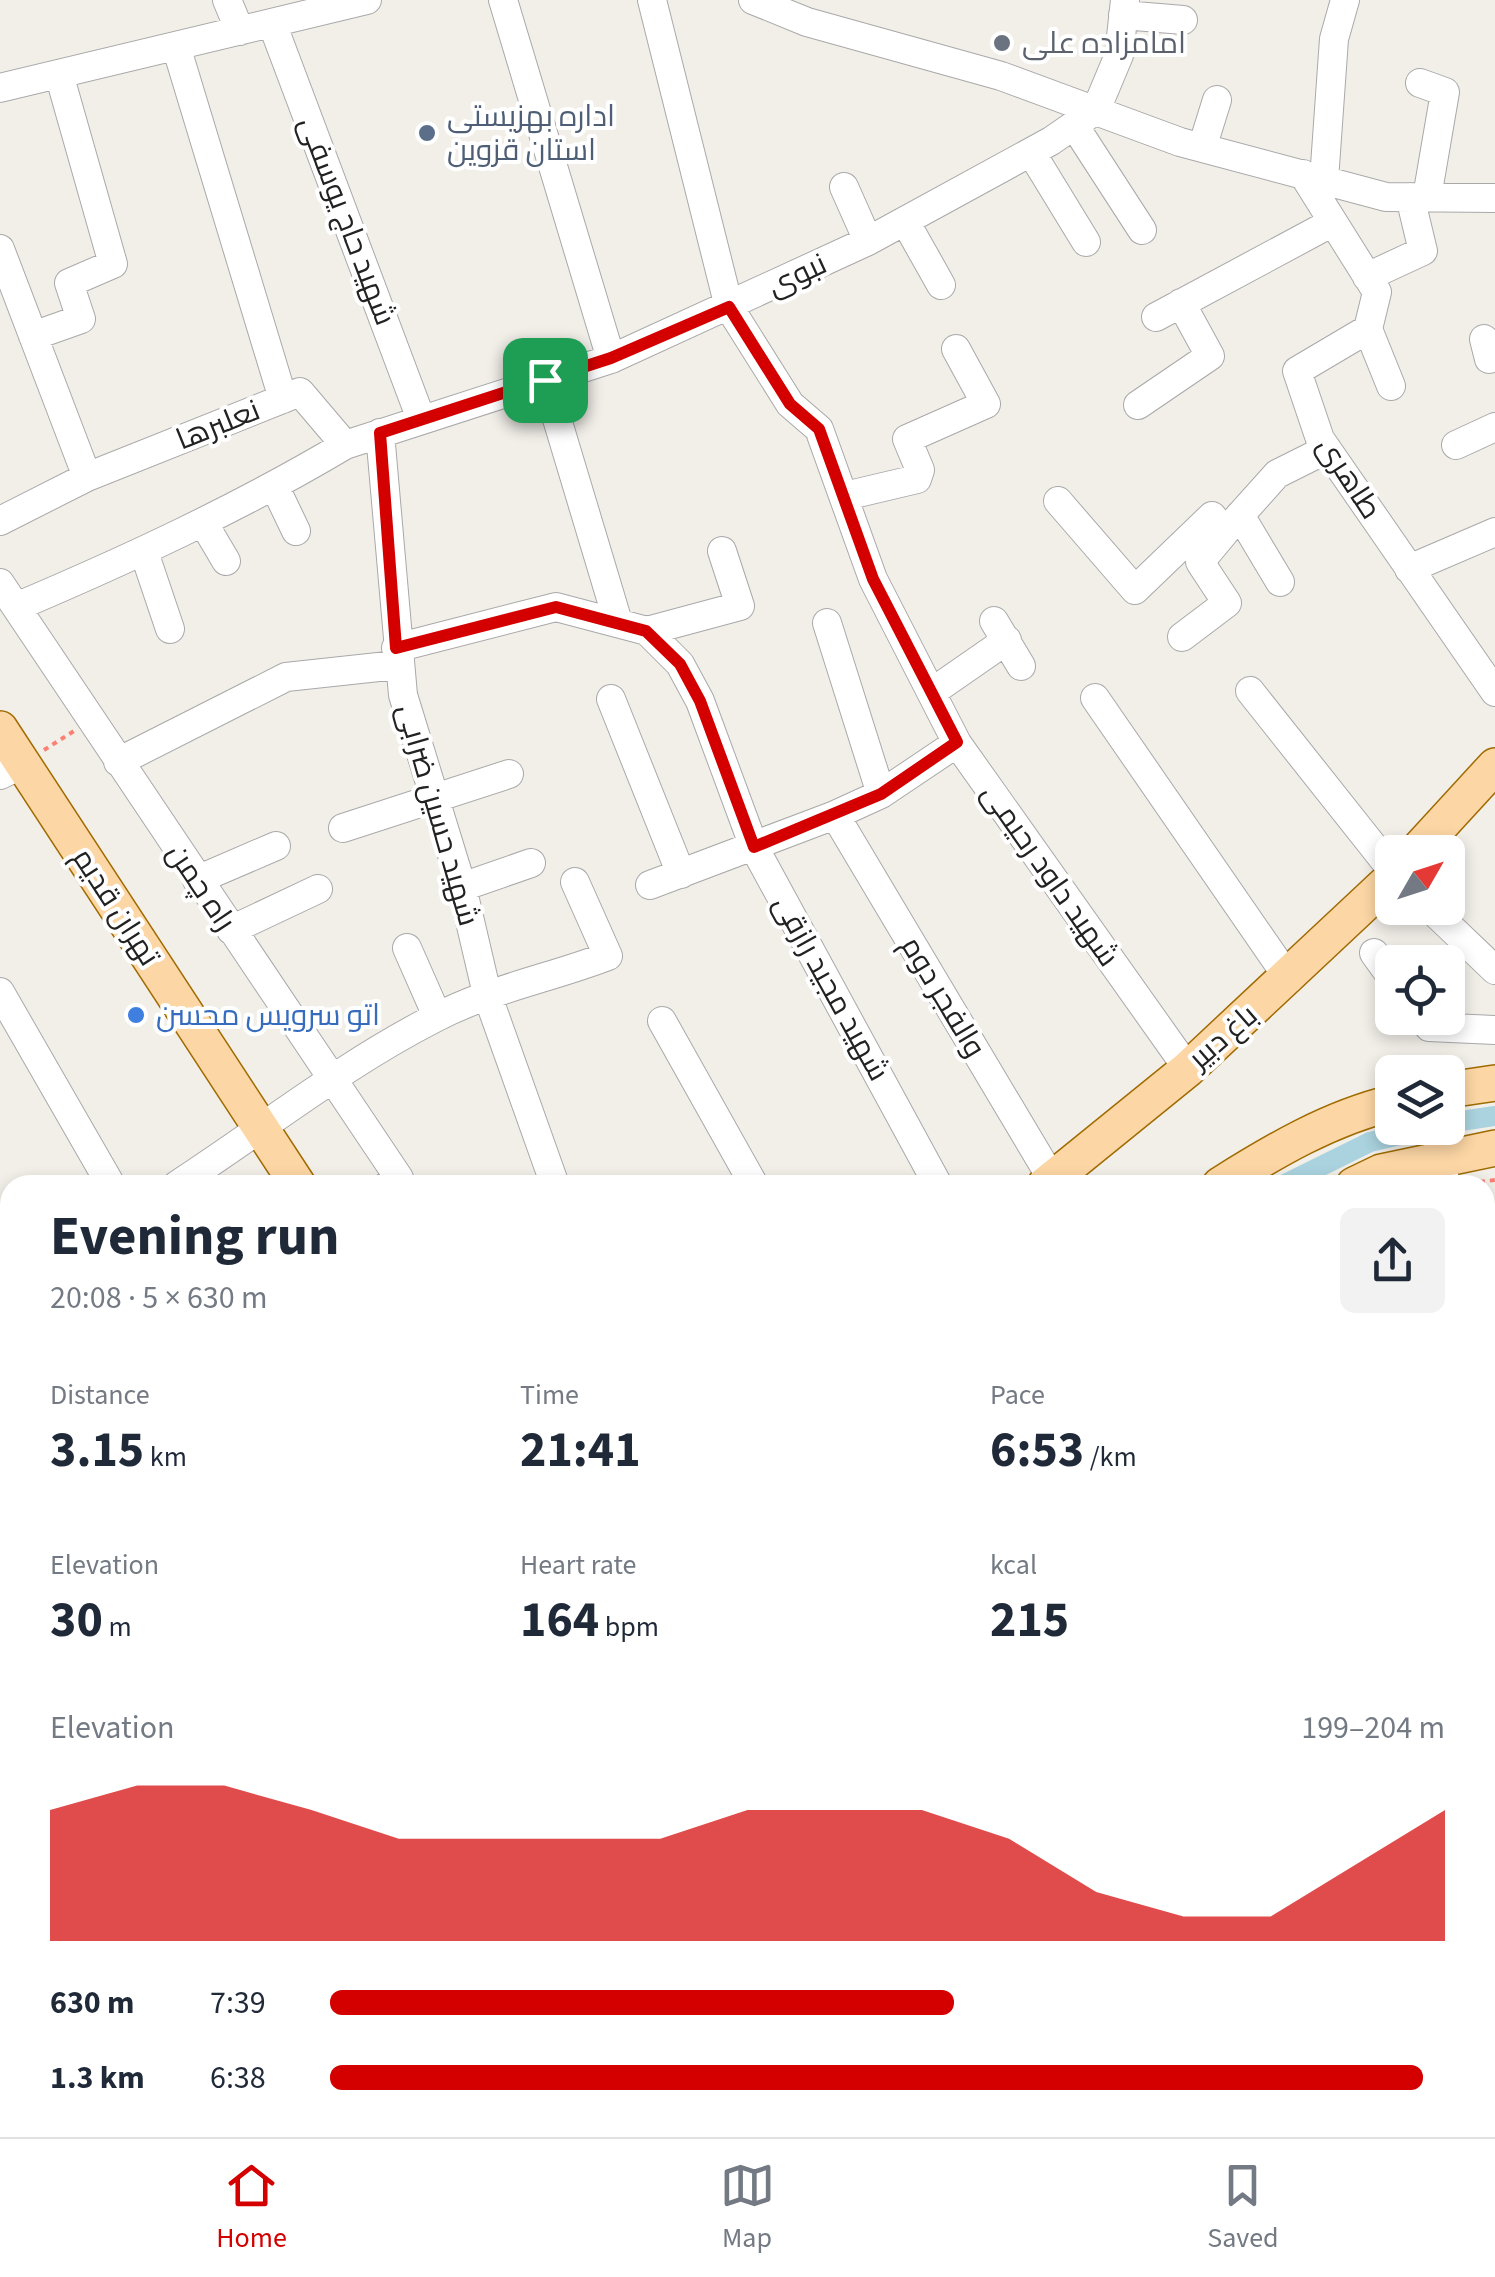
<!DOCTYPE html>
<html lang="en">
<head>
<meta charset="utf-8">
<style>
  :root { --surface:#fff; --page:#f2f2f3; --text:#1f2937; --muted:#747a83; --line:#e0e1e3; --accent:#d40000 }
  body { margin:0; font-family:"Source Sans 3",Cairo,sans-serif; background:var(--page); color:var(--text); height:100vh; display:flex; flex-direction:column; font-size:38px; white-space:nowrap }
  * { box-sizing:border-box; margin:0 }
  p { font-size:32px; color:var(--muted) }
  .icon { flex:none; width:55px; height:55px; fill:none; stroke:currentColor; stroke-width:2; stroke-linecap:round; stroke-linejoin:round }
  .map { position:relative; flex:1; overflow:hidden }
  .details { position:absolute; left:0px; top:1175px; width:1495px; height:962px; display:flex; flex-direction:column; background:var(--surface); border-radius:30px 30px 0 0; box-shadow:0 5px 15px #0003 }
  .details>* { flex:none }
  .needle { width:65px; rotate:51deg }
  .tools { position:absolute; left:1375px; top:835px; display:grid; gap:20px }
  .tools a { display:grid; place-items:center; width:90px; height:90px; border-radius:15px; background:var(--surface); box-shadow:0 5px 15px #0003; font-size:50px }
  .pin { position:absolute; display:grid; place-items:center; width:85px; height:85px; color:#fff; margin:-42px; border-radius:20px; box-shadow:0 5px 15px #0006 }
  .round { display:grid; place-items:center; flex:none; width:105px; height:105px; border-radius:15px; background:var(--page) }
  .overview { display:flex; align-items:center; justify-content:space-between; height:170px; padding:0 50px }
  h1 { font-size:55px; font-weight:700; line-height:75px }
  .figures { display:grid; grid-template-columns:repeat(3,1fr); gap:15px; height:170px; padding:10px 50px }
  .figures div { display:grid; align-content:center }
  .figures b { font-size:50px; font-weight:700 }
  .figures small { font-size:28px; font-weight:400 }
  .figures p { font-size:28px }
  .chart { height:280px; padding:20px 50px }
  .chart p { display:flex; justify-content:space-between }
  .chart svg { width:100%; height:180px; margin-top:10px; fill:var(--accent); opacity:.7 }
  ul { padding:0 50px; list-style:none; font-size:32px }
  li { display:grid; grid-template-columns:160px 120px 1fr; align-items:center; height:75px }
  li i { height:25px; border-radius:12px; background:var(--accent) }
  .dock { display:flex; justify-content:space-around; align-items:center; height:140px; border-top:2px solid var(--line); background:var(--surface); font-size:28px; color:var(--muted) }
  .dock a { display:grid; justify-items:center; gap:5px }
  .dock .active { color:var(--accent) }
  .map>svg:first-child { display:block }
</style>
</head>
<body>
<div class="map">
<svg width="1495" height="2137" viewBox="0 0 1495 2137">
  <rect width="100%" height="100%" fill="#f2efe9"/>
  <path fill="#eef0d5" d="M1485,1851L1495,1853V2089L1485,2092Z
    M164,2128H589L594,2137H142Z
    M1276,2128H1396L1405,2137H1250Z"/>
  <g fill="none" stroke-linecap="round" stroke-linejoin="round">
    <path stroke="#aad3df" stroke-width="20" d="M1448,1123L1495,1116
      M1283,1185L1370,1142L1430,1128
      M0,1936L10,1932"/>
    <g stroke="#a9a9a9" stroke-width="30">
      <path id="minor" d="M227,0L240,31
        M503,0L611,359
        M652,0L729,307L790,404L819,429L873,579L957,743L1188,1069
        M753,0L807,22L1001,76L1180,142L1386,197L1495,198
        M1123,15L1183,20
        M272,23L421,419
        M176,46L283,399
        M1420,83L1445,92L1427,197
        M0,88L367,0
        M1074,125L1142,230
        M1202,148L1217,100
        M1031,152L1086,242
        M1303,174L1377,292L1368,329L1297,371L1320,439L1495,692
        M1324,180L1334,39L1345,0
        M844,187L868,241
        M905,221L941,285
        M0,249L87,477
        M1367,277L1423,251L1410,197
        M1156,317L1333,222
        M1368,329L1391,386
        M33,336L81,319L69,283L113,264L59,74
        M1484,339L1489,359L1495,356
        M545,379L618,622
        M1138,405L1210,356L1181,303
        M380,433L403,695L462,887L487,994L555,1185
        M1456,445L1495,427
        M275,487L296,531
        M845,496L917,479L920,470L907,439L986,404L956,349
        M1058,501L1135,590L1212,516L1225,532L1277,474L1327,449
        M1240,515L1280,582
        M0,521L87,477L300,392L345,445L611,359L868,241L1051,141L1096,110L1119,55L1125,0
        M203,522L226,561
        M144,552L170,629
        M1409,569L1495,532
        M0,583L399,1178L388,1185
        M16,607C129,559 239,508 345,445
        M994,621L1021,666
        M827,623L881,794
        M647,631L740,606L722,551
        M1182,637L1227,603L1200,562L1225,532
        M396,648L556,607L647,631L680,664L700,701L754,847L938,1185
        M1250,691L1392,870
        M932,692L1007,640
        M1095,698L1289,979
        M611,699L681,874
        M118,762L286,677L397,665
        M0,775L23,764
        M835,815L1052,1179
        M343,828L509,774
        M197,880L276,846
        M650,885L835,815L881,794L957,743
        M462,887L531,863
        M1430,908L1495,970
        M231,930L318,889
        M407,948L437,1016
        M1374,953L1392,978
        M0,992L111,1185
        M1422,1018L1429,1027L1495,1030
        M662,1021L754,1185
        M1440,1157L1446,1185
        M177,1185C263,1129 343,1065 435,1018C490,989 551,978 608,956L575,882
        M0,1302L10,1295
        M1485,1454L1495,1418
        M0,1458L7,1439
        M0,1516L10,1520
        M1485,1570L1495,1582
        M1485,1736L1495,1730
        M0,1748L10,1750
        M1135,2128L1142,2137
        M1012,2129L1051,2128"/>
    </g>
    <g stroke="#a06b00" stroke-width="38">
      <path id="major" d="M0,729L298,1185
        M1416,852L1495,766
        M1448,1090L1495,1083
        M1045,1185L1188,1069L1392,878
        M1220,1185C1274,1151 1330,1118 1392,1103
        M1354,1185L1381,1172L1495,1148
        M0,1896L10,1892
        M0,1955L10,1951
        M958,2128L966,2137
        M1011,2128L1018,2137"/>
    </g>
    <path stroke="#fa8072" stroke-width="4" stroke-dasharray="5 5" stroke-linecap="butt" d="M44,750L74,731
      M1470,1183L1495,1180"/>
    <use href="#minor" stroke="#fff" stroke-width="28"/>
    <use href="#major" stroke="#fcd6a4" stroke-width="35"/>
  </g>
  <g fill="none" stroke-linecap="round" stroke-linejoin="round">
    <g stroke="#fff" stroke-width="20">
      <path id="route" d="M729,307L790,404L819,429L873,579L957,742L881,794L754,847L700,701L680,664L646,631L556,607L396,648L380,433L611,358Z"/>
    </g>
    <use href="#route" stroke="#d40000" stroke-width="12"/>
  </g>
  <circle fill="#6b7280" stroke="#fff" stroke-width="4" cx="1002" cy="43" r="10"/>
  <circle fill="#5c6f8a" stroke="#fff" stroke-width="4" cx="427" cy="133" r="10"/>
  <circle fill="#3f7fe0" stroke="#fff" stroke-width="4" cx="136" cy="1015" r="10"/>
  <g text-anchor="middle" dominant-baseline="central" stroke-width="8" stroke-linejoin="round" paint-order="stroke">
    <g font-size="30" fill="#5b616d" stroke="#fff" text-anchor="start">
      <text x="1022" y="43">امامزاده علی</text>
    </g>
    <g font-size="30" fill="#4e5e75" stroke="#fff" text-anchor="start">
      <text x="447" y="116">اداره بهزیستی<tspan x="447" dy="34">استان قزوین</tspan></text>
    </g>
    <g font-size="30" fill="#222" stroke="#fff">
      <text transform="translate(347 221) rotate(69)">شهید حاج یوسفی</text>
      <text transform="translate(797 275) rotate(-25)">نبوی</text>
      <text transform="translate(218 425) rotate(-22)">نعلبرها</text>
      <text transform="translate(1349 478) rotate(57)">طاهری</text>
      <text transform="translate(438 815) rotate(74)">شهید حسین ضرابی</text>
      <text transform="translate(1050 875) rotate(55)">شهید داود رحیمی</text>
      <text transform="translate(201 887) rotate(56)">راه چمن</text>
      <text transform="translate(116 907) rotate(57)">تهران قدیم</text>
      <text transform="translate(831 988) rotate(61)">شهید مجید رازقی</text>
      <text transform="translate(943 997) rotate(59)">والفجر دوم</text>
      <text transform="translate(1223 1037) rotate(-41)">باغ دبیر</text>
    </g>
    <g font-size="30" fill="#366cbe" stroke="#fff" text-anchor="start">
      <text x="156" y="1015">اتو سرویس محسن</text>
    </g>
  </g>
</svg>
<div class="tools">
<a><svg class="needle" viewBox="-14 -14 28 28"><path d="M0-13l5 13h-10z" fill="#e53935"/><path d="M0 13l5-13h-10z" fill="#747a83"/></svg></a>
<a><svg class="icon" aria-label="locate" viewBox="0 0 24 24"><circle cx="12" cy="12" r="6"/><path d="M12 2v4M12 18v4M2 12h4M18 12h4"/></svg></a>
<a><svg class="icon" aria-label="layers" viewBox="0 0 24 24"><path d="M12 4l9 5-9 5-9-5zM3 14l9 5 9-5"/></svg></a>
</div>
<div class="pin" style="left:545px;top:380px;background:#1e9e55"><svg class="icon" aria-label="arrive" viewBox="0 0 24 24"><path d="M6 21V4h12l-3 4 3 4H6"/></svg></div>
<section class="details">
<div class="overview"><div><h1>Evening run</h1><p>20:08 · 5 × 630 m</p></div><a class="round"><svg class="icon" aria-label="share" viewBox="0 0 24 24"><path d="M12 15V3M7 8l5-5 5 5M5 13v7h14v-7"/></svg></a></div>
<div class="figures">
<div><p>Distance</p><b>3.15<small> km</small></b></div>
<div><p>Time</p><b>21:41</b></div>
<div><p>Pace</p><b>6:53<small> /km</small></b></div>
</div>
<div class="figures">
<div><p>Elevation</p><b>30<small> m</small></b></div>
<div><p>Heart rate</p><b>164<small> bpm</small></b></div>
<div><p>kcal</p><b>215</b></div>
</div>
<div class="chart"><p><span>Elevation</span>199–204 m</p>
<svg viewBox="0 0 160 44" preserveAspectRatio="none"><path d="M0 44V12L10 6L20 6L30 12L40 19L50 19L60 19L70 19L80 12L90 12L100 12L110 19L120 32L130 38L140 38L150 25L160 12V44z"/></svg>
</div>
<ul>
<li><b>630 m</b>7:39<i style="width:56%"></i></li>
<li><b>1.3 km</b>6:38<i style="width:98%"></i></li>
</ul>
</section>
</div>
<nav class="dock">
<a class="active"><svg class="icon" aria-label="home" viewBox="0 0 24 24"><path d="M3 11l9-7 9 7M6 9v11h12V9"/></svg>Home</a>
<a><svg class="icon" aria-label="map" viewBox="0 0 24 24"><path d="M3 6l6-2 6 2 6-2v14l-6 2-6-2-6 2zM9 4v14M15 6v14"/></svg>Map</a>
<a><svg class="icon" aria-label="saved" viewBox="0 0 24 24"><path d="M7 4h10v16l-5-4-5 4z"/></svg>Saved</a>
</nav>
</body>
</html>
